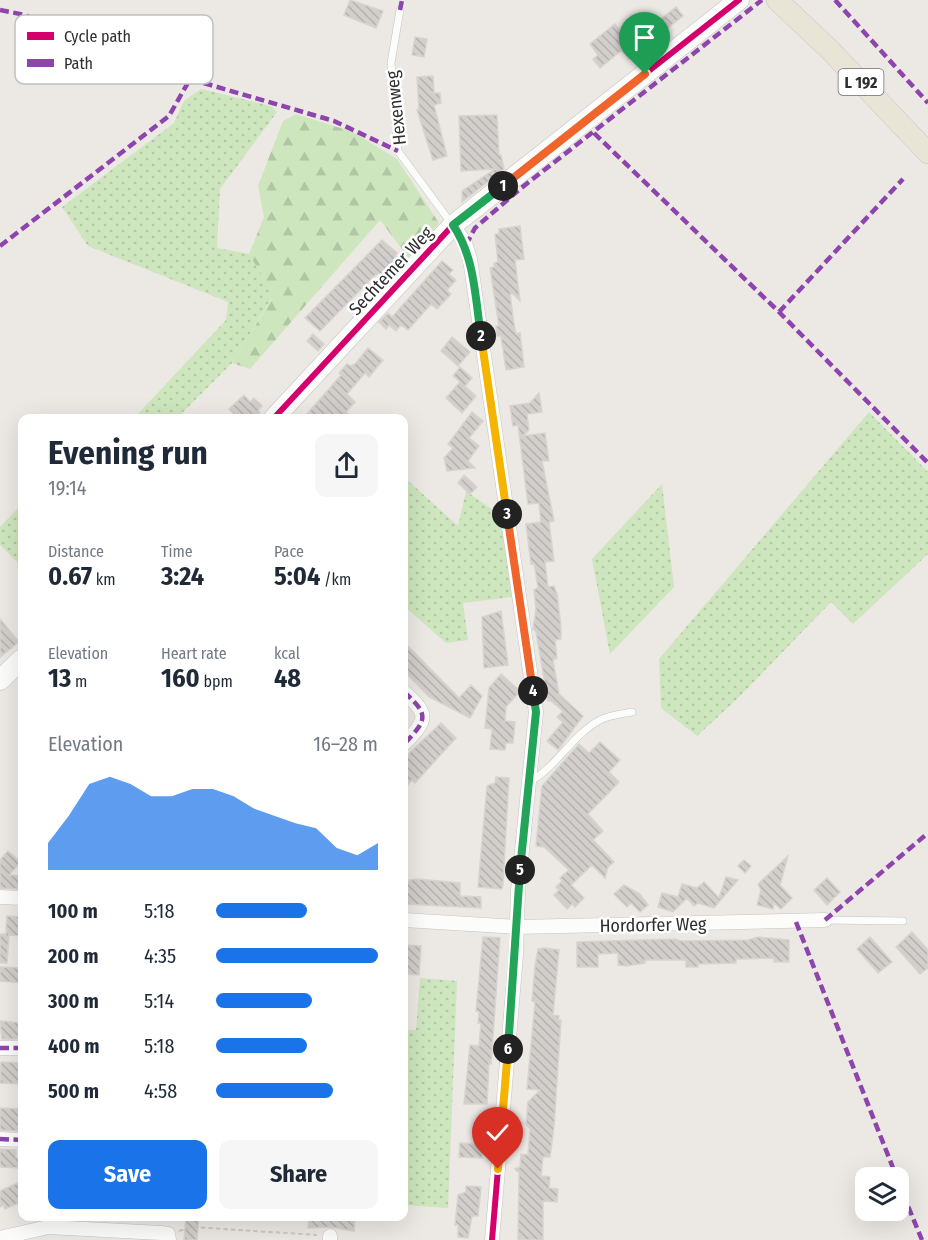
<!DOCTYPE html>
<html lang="en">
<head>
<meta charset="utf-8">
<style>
  :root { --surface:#fff; --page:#f6f6f7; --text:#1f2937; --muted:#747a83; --accent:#1a73e8 }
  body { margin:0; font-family:"Fira Sans Condensed",sans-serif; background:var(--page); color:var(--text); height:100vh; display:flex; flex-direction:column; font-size:22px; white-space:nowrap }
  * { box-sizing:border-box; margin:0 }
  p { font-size:20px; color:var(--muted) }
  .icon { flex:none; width:33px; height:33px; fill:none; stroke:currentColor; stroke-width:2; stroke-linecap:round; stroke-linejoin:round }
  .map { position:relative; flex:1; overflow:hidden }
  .drawer { position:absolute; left:18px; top:414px; width:390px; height:807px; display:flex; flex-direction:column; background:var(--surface); border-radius:12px; box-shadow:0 6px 24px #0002 }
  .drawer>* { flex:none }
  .buttons { position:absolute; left:855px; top:1167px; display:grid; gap:12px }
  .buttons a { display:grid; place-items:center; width:54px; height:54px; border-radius:12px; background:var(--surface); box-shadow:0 6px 24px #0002; font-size:30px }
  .pin { position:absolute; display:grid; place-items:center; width:51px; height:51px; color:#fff; margin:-62px -26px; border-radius:50% 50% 50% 0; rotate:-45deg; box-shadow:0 0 6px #0007 }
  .pin .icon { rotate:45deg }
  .km { position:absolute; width:30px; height:30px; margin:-15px; border-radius:50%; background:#222; color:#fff; font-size:16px; line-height:30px; text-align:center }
  .round { display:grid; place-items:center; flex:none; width:63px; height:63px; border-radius:12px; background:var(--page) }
  .headline { display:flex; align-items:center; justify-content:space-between; height:102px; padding:0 30px }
  h1 { font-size:33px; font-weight:700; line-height:45px }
  .metrics { display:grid; grid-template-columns:repeat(3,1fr); gap:9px; height:102px; padding:6px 30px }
  .metrics div { display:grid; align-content:center }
  .metrics b { font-size:26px; font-weight:700 }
  .metrics small { font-size:16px; font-weight:400 }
  .metrics p { font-size:16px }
  .chart { height:168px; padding:12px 30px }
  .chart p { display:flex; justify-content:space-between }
  .chart svg { width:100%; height:108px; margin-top:6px; fill:var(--accent); opacity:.7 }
  .button { display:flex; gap:12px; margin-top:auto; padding:12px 30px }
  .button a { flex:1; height:69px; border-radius:12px; background:var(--accent); color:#fff; font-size:24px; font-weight:700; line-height:69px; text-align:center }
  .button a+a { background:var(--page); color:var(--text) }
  ul { padding:0 30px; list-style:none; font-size:20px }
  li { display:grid; grid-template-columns:96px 72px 1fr; align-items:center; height:45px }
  li i { height:15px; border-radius:8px; background:var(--accent) }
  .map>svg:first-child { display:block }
</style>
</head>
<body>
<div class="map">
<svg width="928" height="1240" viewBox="0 0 928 1240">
  <defs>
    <pattern id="grass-dots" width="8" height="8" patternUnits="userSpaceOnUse" patternTransform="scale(1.5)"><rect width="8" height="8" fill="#cee6be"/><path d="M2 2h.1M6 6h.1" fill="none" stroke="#b1c6a4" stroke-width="1.8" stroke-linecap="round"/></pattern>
    <pattern id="forest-firs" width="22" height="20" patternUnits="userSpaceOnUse" patternTransform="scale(1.5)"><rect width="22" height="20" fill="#cee6be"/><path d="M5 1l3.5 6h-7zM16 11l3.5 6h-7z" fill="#b1c6a4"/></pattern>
    <pattern id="building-back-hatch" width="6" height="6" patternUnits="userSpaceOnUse" patternTransform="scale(1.5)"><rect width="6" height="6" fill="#d1cecb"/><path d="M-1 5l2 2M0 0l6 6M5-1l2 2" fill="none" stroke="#b4b1af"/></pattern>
  </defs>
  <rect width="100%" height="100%" fill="#ece8e4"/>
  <path fill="url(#grass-dots)" d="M201,89L271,106L277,112L220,189L217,248L249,254L274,294L232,363L177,418H134L226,320L228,302L88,246L62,207L174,123L184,101Z
    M869,412L928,472V554L853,624L831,602L738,698L697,736L661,708L659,659Z
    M404,477L458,526L466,491L500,515L513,597L463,603L468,640L446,643L404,606Z
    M662,484L674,587L610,654L592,559Z
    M22,504V563L20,565L0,545V527Z
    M420,978L457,981L448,1208L404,1205V1030H416Z"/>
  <path fill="url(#forest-firs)" d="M296,114L353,132L397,159L439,223L408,257L380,220L250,369L232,363L274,295L249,254L264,217L258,186L283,121Z"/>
  <path fill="url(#building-back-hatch)" stroke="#d7d4d0" stroke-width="1.5" d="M350,0L383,11L376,28L344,15Z
    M676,7L683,16L629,59L622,50L600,68L593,59L598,55L590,44L615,24L630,43Z
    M415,37L427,39L424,57L412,55Z
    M433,76L434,93H440L441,103L434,105L447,156L433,160L417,110L419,109L417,77Z
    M497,115L499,155H501L504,169L462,202V191L495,169L461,171L459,116Z
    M520,226L524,259L515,260L520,301L513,294H510L514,324L516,334L520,333L524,367L506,370L501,336H497L496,326H499L490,268L494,267V263L498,262L495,234H499V229Z
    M382,240L397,253L395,256L401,261L386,278L379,273L373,277L320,331L305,318Z
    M442,261L453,270L449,274L456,280L447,290L451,294L437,309L431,304L408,330L401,325L396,331L389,325L386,329L379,322L388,313L392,317Z
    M313,334L324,344L318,351L307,341Z
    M452,337L470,352L458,366L441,351Z
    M368,348L383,360L369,377L365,373L347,394L355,402L346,412L353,418H312L307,414L341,375L339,373L347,364L350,366L355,364Z
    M460,367L472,378L465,386L476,396L462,413L446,398L460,382L453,376Z
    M539,393L542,412L527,414L529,430L523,436L545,433L549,461H542L554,521L549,522L554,561L545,562L548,587L554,586L557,594L561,627V639L555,640L557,658L553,660L559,694L583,716L558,750L547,741L563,722L557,717L563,711L551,701H548L536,632L533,629L536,609L534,590L538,588L534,563L531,564L526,524L541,522L539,503L528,504L518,425L513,426L510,406L530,403Z
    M244,395L250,402L254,398L262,406L258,410L260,413L254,418H237L229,409Z
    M472,412L483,421L469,438L479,446L468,461L475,468L447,471L444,458L453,448L448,444Z
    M464,475L477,487L470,494L458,483Z
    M501,611L508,665L484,668L482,617Z
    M0,619L19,642L0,657Z
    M404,642L459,698L471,685L482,696L470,718L429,697L404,671Z
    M501,674L520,691L506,707L505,721L515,722L513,743H506L505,750L490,749L492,729L485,728L489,688Z
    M441,723L456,738L415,783L412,780L404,789L405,757Z
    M600,742L620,760L609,772L619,782L588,814L603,831L593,840L614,862L608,867L605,878L592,865L571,885L584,898L575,907L572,904L567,909L554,895L559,890L556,887L562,881L560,878L569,870L544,847L536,846L542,786L579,744L589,753Z
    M496,777L509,778L503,883L502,889L478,887L487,786L495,783Z
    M8,851L21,862L9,875L22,876V889L0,888V860Z
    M788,856L780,885L792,898L781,909L774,903L773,909L757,905L761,890L758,884Z
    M744,860L751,866L745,873L738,866Z
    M726,877L738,880L714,908L698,903L694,906L687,898L673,912L658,907L662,893L678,897L682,884L697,888L704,882L719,898Z
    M827,878L840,892L827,905L814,890Z
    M417,879L460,883V896L481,897V908L404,904V881Z
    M624,885L640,894L648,905L640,912L631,903L627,907L614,894Z
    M7,916L22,917V936L9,935L7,963H0V934H6Z
    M912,932L928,950V968L920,974L896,947Z
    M483,937L500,938L491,1064H489L487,1104H464L470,1045L479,1046L481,1024L478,1023L479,1012L476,1011Z
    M758,937L789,940V962H774V958L742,959H736V963L698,964V967H686V960H645V963L626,966L618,965V953L598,954V967H577V942L675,939L681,941L748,940Z
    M870,937L892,962L878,973L857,949Z
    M405,945L421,946L419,975L404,974Z
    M544,948L559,950L553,1015L559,1016L558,1020H561L554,1127L550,1157H543L541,1176L550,1177L549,1188L558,1189L557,1202L543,1201V1240H531L518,1239L519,1173L515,1169L520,1167L521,1154L528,1155L530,1129L526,1124L528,1102L540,1090L527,1089L535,1002L532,1001L535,966L538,949Z
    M0,967L22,968V983L0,981Z
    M0,1021L22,1023V1039H2Z
    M1,1062L22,1063V1084L0,1083Z
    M0,1108L22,1109L19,1131L0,1130Z
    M460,1143L483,1144L482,1158L459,1157Z
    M0,1149L16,1150V1158H22V1168L0,1167Z
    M22,1181V1194H19V1203L5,1209L4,1205L0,1207V1191Z
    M466,1186L481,1187L478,1216H472L468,1238L458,1237V1225H455L458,1195L466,1192Z
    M186,1216H199L197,1240H184Z
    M309,1216L355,1217L354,1231L331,1227L308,1228Z"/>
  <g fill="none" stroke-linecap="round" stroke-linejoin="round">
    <g stroke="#c5c4c5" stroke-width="8">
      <path id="lane" d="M400,10L391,63L398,151L451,223
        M529,782C557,767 572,735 600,720C609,715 622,714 632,712
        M825,920L903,921"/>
    </g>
    <g stroke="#c5c4c5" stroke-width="15">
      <path id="street" d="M453,225L465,243L470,259L536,712L518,890L516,955L492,1240
        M404,692C430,715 427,720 404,744
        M0,897L22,898
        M404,920L517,927L825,920
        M0,1048H22
        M0,1139L22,1140
        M0,1238L48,1227L161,1233L168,1234L169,1240
        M330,1240V1236"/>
    </g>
    <g stroke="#c5c4c5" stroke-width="21">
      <path id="secondary" d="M274,418L453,225L739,0
        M0,680L22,659"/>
    </g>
    <g stroke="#c6c5c4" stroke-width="22">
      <path id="primary" d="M777,0L830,50L928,153"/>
    </g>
    <path stroke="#c9c9c8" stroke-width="2" stroke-dasharray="4.5 3" stroke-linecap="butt" d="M179,1231L192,1227L317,1235"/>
    <use href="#lane" stroke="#fcfcfb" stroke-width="7"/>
    <use href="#street" stroke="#fcfcfb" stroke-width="14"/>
    <use href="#secondary" stroke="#fcfcfb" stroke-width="20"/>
    <use href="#primary" stroke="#e8e4d6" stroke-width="21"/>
    <path stroke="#8e44ad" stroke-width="4.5" stroke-dasharray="9 4.5" stroke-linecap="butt" d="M835,0L928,103
      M0,10L25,15L110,52L190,79
      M400,10L402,0
      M594,133L779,312L928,463
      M466,245L475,228L520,189L762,0
      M0,246L169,116L190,79L334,121L398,151
      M779,312L903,179
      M404,692C430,715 427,720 404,744
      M825,920L928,833
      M796,922L897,1178
      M0,1048H22
      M0,1139L22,1140
      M898,1182L922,1240"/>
    <g stroke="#fff" stroke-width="10">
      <path id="cycleway" d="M453,225L465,243L470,259L536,712L518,890L516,955L492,1240
        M274,418L453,225L739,0"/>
    </g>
    <use href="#cycleway" stroke="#d6006c" stroke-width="6"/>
  </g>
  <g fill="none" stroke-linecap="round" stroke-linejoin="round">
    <g stroke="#fff" stroke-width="12">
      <path id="split-1" d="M503,186L645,74"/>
    </g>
    <g stroke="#fff" stroke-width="12">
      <path id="split-2" d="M481,336C475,297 475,258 453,225L503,186"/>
    </g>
    <g stroke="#fff" stroke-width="12">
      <path id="split-3" d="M481,336L507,514"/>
    </g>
    <g stroke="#fff" stroke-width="12">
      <path id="split-4" d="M507,514L533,691"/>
    </g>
    <g stroke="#fff" stroke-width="12">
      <path id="split-5" d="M520,870L536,712L533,691"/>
    </g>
    <g stroke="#fff" stroke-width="12">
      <path id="split-6" d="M508,1049L520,870"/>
    </g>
    <g stroke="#fff" stroke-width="12">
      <path id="split-7" d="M498,1169L508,1049"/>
    </g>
    <use href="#split-1" stroke="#f0652b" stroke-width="8"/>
    <use href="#split-2" stroke="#22a559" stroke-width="8"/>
    <use href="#split-3" stroke="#f5b400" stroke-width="8"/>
    <use href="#split-4" stroke="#f0652b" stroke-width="8"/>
    <use href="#split-5" stroke="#22a559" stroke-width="8"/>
    <use href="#split-6" stroke="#22a559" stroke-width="8"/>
    <use href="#split-7" stroke="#f5b400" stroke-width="8"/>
  </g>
  <g text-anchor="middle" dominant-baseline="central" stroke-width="5" stroke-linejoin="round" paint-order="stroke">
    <rect fill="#fff" stroke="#6d6d6d" stroke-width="1.5" x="838.5" y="69" width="45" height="26" rx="4.5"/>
    <g font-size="16" font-weight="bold" fill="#2e2e2e">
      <text x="861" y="82">L 192</text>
    </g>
    <g font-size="18" fill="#2e2e2e" stroke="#fff">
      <text transform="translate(396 108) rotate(-96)">Hexenweg</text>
      <text transform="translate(391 271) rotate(-47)">Sechtemer Weg</text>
      <text transform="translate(653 925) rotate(-1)">Hordorfer Weg</text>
    </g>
  </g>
  <rect x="15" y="15" width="198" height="69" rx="9" fill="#fff" stroke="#c0c0c0" stroke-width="1.5"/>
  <rect x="27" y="32" width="27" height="8" fill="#d6006c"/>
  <rect x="27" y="59" width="27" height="8" fill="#8e44ad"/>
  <g font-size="16" fill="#2e2e2e">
    <text x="64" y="42">Cycle path</text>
    <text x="64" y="69">Path</text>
  </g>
</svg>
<div class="buttons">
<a><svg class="icon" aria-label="layers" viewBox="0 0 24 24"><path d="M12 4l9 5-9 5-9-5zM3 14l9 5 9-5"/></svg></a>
</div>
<div class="pin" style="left:645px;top:74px;background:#1e9e55"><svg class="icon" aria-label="arrive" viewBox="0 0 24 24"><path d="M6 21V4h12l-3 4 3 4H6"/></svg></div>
<div class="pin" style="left:498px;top:1169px;background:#d93025"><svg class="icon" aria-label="check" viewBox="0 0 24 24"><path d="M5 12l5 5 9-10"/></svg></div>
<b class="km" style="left:503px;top:186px">1</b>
<b class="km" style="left:481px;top:336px">2</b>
<b class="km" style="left:507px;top:514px">3</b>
<b class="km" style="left:533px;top:691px">4</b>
<b class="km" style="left:520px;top:870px">5</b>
<b class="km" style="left:508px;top:1049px">6</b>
<section class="drawer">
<div class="headline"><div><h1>Evening run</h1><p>19:14</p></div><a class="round"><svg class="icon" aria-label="share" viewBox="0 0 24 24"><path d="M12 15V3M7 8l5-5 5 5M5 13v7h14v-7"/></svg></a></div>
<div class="metrics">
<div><p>Distance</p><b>0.67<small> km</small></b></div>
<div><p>Time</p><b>3:24</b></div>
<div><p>Pace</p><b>5:04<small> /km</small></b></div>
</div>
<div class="metrics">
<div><p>Elevation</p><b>13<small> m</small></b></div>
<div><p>Heart rate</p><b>160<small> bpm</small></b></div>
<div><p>kcal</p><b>48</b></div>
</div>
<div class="chart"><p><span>Elevation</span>16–28 m</p>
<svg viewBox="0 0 160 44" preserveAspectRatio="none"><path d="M0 44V33L10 22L20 9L30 6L40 9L50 14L60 14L70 11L80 11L90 14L100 19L110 22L120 25L130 27L140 35L150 38L160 33V44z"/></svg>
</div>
<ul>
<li><b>100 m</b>5:18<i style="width:56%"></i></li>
<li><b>200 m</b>4:35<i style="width:100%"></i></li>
<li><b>300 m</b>5:14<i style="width:59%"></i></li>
<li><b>400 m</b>5:18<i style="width:56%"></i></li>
<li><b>500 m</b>4:58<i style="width:72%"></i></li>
</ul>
<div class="button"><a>Save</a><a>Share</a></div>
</section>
</div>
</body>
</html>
